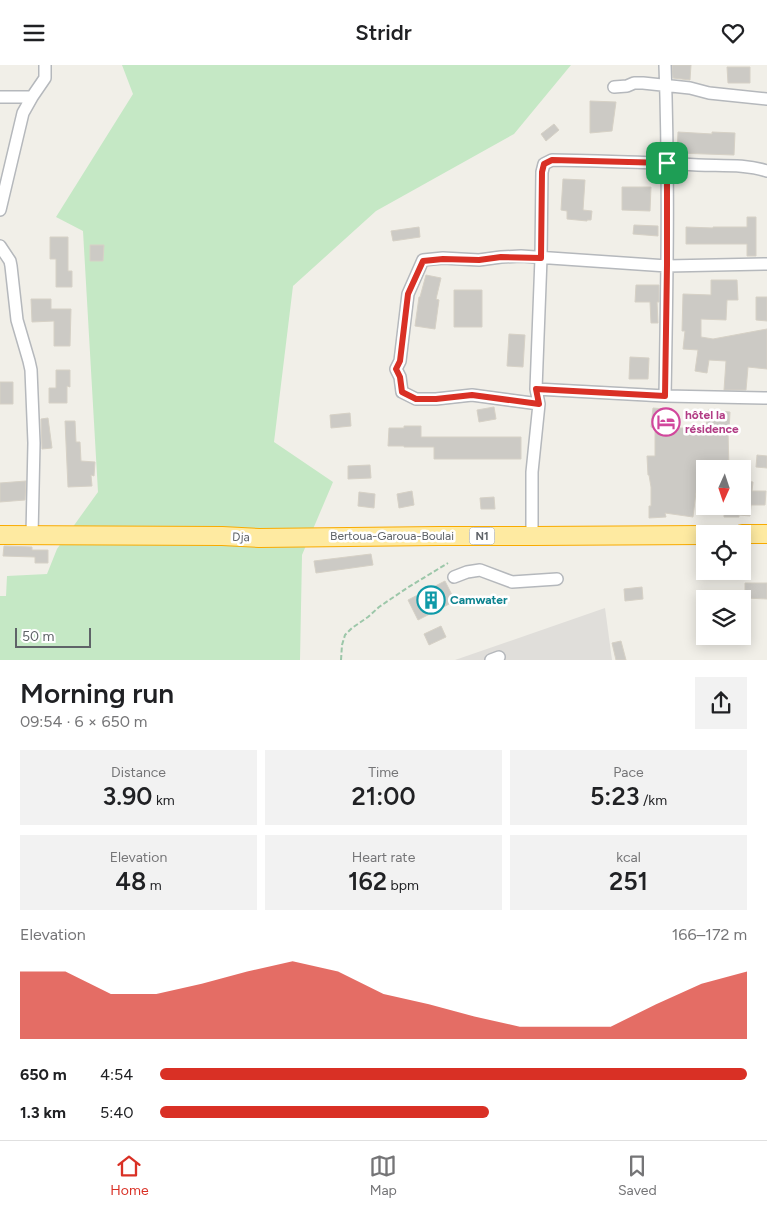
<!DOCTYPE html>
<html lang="en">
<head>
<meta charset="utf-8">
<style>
  :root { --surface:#fff; --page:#f2f2f2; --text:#202124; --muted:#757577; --line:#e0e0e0; --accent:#d93025 }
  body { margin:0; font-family:Figtree,sans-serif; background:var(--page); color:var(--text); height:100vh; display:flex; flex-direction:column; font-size:19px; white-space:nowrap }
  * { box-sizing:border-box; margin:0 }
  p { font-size:16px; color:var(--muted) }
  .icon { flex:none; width:28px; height:28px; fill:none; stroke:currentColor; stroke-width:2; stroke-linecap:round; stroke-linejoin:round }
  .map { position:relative; height:595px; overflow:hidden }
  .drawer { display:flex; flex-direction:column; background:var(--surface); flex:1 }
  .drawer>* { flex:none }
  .needle { width:32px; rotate:183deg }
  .fabs { position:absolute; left:696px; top:395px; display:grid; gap:10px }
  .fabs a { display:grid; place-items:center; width:55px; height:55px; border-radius:0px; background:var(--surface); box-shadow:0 2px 12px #0003; font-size:25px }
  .scale { position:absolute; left:15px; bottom:12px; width:76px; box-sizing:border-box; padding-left:5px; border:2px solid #5f6368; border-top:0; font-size:14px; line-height:18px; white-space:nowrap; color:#5f6368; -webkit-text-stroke:4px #fff; paint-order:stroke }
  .pin { position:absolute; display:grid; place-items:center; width:42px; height:42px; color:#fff; margin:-21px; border-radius:10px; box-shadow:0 2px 8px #0006 }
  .round { display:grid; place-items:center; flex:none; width:52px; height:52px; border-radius:0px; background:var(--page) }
  .overview { display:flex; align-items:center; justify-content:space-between; height:85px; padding:0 20px }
  h1 { font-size:28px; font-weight:600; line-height:38px }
  .stats { display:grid; grid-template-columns:repeat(3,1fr); gap:8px; height:85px; padding:5px 20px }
  .stats div { display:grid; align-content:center; border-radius:0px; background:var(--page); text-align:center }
  .stats b { font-size:25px; font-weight:600 }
  .stats small { font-size:14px; font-weight:400 }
  .stats p { font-size:14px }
  .chart { height:140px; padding:10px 20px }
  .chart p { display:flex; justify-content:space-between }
  .chart svg { width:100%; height:90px; margin-top:5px; fill:var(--accent); opacity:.7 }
  ul { padding:0 20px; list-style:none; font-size:16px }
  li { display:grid; grid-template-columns:80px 60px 1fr; align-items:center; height:38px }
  li i { height:12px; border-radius:6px; background:var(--accent) }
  header { display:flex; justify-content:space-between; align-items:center; height:65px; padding:0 20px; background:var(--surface); font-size:22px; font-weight:600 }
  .tab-bar { display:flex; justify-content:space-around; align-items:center; height:70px; border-top:1px solid var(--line); background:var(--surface); font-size:14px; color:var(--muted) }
  .tab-bar a { display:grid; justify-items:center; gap:2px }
  .tab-bar .active { color:var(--accent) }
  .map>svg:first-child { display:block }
</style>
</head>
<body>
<header><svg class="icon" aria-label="menu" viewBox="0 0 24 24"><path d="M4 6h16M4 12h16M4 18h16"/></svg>Stridr<svg class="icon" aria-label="heart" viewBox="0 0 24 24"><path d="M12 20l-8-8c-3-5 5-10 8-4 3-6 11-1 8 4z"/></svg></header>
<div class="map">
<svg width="767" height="595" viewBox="0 0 767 595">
  <rect width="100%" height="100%" fill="#f1efe8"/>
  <path fill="#e0deda" d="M605,543L612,595H455Z"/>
  <path fill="#c5e8c5" d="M122,0H571L514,69L376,146L293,221L274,377L333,417L302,490L300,595H0V531H6L7,511L47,509L57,484L98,427L83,166L56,152L133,29Z"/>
  <path fill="#cccac5" stroke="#d6d1c6" d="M672,0H691L690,15L673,13Z
    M727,2H750V18H728Z
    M590,36L616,37L612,66L590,68Z
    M554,59L559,65L546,76L541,69Z
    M678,67L712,69V67L735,68L734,90L677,88Z
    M563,114L585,115L583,145L592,146L591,155H587V156L567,154V146L561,145Z
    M622,122H651L650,146L622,145Z
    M747,152H756V191H747V179H686V162L713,163V162H747Z
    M634,160L658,161V171L633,169Z
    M419,162L420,172L393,176L391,166Z
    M50,172H68V206H72V222H56V194H50Z
    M90,180H104L103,196H90Z
    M426,210L441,213L436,234L439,235L435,264L415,261L419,232H420Z
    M711,215H737L738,235H727L726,255L701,254V272L713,274L767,264V304L748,302L746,325H724L726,296L709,295L707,308L695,306L698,285L683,284L685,266H682L683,229L711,230Z
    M636,220H659V237H657L658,258H651L650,237H635Z
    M454,225H482V262H454Z
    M756,232H767V256L756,255Z
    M31,234H51V244H71L70,281H54V256L32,257Z
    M509,269L525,270L523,302L507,301Z
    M630,292L649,293L648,314H629Z
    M56,305H70V322L67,321V338H49V323H56Z
    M0,317H13V339H0Z
    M494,342L496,354L479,357L477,345Z
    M653,343L664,344L662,363H706L708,345L730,347L729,366H728L729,404H698V419H697L693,452L665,448L666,452L649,453V441H651V422L649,410H648L647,391H655V363L651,362Z
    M350,348L351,361L331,363L330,350Z
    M48,353L52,383L42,384L41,354Z
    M65,356H75L76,377H80L81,396L95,397L94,411L91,410L92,421L68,422Z
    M404,361H421V372H521V394H434V382H404V381H388L389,363H404Z
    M757,390L767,391V403L756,402Z
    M370,400L371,413L348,414V401Z
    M26,416L25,435L0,437V418Z
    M745,416L753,417L752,426H766L765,440H751L750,451L739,450V452H724V441H743Z
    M412,426L414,440L399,443L397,429Z
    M359,427L375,429L374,443L358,441Z
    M494,432L495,444H481L480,433Z
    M4,481L32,482V485H48V498H35V492L3,491Z
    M371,489L373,500L316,508L314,496Z
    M445,516L455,536L418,555L408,535Z
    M745,518H767V534L745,533Z
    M642,522L643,534L625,536L624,524Z
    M441,561L446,572L429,580L424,569Z
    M621,576L626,595H616L612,578Z"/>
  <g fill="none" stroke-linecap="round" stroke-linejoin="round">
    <g stroke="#b5b8bc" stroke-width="14">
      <path id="minor" d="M614,22L627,21L634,18H643L690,23L709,28L767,34
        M0,32H32
        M0,145L23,48L32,32L45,13V0
        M0,181L10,196L11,201L17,255L29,296L31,305L34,378L32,470
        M536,324L541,193L542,107L544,99L552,95C601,96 650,97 698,100C721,101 745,99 767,106
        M665,331C667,220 669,110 665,0
        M539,339L472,330L436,334H416L402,327L400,312L396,304L400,296L408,229L423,195L443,193L479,195L501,192L521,191L667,201L767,199
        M532,471V407L539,339L536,324L665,331L767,333
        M454,512L467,507L480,505L512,517L557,514
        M491,595L499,592"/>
    </g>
    <g stroke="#f9ab00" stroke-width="20">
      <path id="trunk" d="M742,469H767
        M0,470L222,471L259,473L439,471H532L705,470"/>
    </g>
    <path stroke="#9cc7a9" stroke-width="2" stroke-dasharray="5 2.5" stroke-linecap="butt" d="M341,595L342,580L345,570L352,563L368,552L379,542L407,523L448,498"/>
    <use href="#minor" stroke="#fff" stroke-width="11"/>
    <use href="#trunk" stroke="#feeaa1" stroke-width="18"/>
  </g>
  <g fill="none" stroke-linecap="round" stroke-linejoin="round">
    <g stroke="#fff" stroke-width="10">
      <path id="route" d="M552,95L667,98V200L665,331L536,324L539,339L472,330L436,334H416L402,327L400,312L396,304L400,296L408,229L423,196L443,194L479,195L501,192L541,193L542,107L544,99Z"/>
    </g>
    <use href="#route" stroke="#d93025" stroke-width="6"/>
  </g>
  <defs>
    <g id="hotel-ring" transform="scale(1.4375)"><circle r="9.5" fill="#fff" stroke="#d1479c" stroke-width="1.5"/><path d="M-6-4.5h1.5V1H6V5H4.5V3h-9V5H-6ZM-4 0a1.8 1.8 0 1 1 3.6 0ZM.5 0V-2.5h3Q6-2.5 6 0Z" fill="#d1479c"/></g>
    <g id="building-ring" transform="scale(1.4375)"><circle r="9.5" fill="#fff" stroke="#0f9aa8" stroke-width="1.5"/><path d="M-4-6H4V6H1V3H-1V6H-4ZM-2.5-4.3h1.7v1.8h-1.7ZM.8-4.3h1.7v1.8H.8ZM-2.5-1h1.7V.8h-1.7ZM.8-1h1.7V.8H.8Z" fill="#0f9aa8"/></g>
  </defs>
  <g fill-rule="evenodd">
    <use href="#hotel-ring" x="666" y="357"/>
    <use href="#building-ring" x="431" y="535"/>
  </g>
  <g text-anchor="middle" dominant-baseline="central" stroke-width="5" stroke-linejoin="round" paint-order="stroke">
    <rect fill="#fff" stroke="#8f9295" stroke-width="1" x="469.5" y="462.5" width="25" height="17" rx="4"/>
    <g font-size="11" font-weight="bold" fill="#5f6368">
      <text x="482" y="471">N1</text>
    </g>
    <g font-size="12" font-weight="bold" fill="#b23c85" stroke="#fff" text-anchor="start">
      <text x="685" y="350">hôtel la<tspan x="685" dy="14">résidence</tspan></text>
    </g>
    <g font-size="12" fill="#5f6368" stroke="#fff">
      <text x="392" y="471">Bertoua-Garoua-Boulai</text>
      <text transform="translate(241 472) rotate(2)">Dja</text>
    </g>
    <g font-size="12" font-weight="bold" fill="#0d838f" stroke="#fff" text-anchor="start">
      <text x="450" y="535">Camwater</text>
    </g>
  </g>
</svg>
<div class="fabs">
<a><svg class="needle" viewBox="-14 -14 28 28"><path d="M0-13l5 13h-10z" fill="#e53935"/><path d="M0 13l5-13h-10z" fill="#757577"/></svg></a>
<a><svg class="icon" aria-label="locate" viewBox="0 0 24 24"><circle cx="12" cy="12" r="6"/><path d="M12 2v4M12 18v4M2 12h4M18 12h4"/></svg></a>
<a><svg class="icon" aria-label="layers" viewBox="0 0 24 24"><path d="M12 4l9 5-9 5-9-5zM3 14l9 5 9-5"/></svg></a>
</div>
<div class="scale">50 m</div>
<div class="pin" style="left:667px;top:98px;background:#1e9e55"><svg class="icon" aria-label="arrive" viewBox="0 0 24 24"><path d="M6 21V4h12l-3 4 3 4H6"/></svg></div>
</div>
<section class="drawer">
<div class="overview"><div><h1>Morning run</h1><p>09:54 · 6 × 650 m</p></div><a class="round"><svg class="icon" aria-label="share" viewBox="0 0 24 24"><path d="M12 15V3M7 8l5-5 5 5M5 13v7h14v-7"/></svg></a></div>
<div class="stats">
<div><p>Distance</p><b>3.90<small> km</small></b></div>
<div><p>Time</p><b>21:00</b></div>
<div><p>Pace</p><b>5:23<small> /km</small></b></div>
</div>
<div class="stats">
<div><p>Elevation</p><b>48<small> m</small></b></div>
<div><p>Heart rate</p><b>162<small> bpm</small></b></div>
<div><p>kcal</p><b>251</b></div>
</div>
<div class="chart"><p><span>Elevation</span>166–172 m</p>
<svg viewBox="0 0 160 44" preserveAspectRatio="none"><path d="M0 44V11L10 11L20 22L30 22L40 17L50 11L60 6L70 11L80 22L90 27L100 33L110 38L120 38L130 38L140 27L150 17L160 11V44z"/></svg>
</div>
<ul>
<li><b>650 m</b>4:54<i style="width:100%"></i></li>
<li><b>1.3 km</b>5:40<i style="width:56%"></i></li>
</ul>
</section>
<nav class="tab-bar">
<a class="active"><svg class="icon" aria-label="home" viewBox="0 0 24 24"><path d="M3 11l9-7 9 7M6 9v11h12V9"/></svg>Home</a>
<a><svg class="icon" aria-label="map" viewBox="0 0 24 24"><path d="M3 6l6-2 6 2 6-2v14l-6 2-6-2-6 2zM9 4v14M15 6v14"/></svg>Map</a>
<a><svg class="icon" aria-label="saved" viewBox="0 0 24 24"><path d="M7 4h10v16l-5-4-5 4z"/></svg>Saved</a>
</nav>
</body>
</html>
